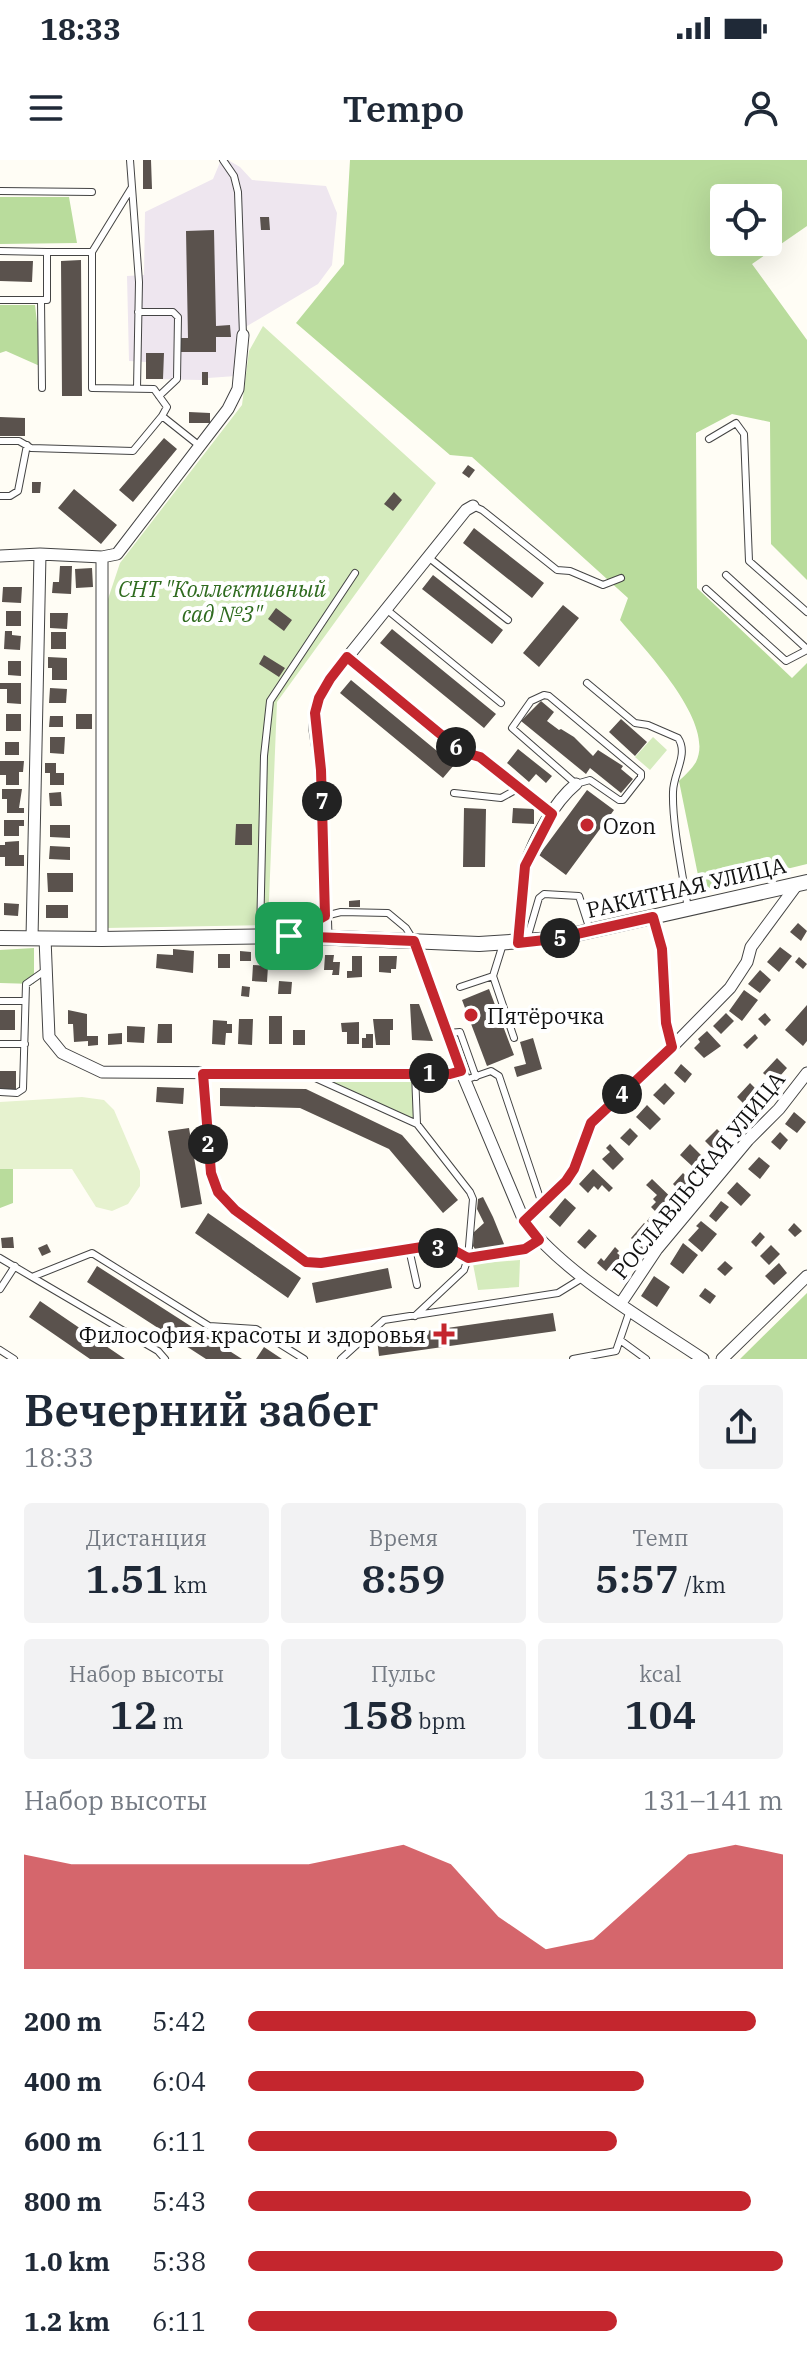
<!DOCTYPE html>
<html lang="ru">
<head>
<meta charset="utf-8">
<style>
  :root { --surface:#fff; --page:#f2f2f3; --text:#1f2937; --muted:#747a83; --accent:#c4262e }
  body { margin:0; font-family:"IBM Plex Serif",serif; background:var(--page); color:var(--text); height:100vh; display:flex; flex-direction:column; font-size:30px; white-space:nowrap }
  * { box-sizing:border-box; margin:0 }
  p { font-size:26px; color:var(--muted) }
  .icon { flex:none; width:44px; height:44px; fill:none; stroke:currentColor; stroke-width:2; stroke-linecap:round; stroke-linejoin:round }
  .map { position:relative; height:1199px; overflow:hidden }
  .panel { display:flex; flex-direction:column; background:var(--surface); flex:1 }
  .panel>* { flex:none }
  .fabs { position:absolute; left:710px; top:24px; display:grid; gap:16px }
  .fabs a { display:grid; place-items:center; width:72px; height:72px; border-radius:8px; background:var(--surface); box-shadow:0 8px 32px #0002; font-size:40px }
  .pin { position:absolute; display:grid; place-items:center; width:68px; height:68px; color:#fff; margin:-34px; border-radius:16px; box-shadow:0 4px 12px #0006 }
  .km { position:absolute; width:40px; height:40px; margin:-20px; border-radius:50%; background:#222; color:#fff; font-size:22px; line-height:40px; text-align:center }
  .round { display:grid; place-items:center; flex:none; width:84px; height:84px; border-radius:8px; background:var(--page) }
  .headline { display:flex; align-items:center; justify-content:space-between; height:136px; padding:0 24px }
  h1 { font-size:44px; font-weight:600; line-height:60px }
  .stats { display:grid; grid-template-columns:repeat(3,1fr); gap:12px; height:136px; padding:8px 24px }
  .stats div { display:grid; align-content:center; border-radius:8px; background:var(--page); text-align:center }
  .stats b { font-size:40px; font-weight:600 }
  .stats small { font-size:22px; font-weight:400 }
  .stats p { font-size:22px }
  .chart { height:224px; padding:16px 24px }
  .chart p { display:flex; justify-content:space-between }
  .chart svg { width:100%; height:144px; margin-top:8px; fill:var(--accent); opacity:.7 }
  ul { padding:0 24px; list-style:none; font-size:26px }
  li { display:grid; grid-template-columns:128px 96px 1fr; align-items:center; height:60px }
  li i { height:20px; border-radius:10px; background:var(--accent) }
  .status { display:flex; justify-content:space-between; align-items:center; height:56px; padding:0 40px; background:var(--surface); direction:ltr }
  .status svg { height:22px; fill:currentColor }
  header { display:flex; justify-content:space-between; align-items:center; height:104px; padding:0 24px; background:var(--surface); font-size:36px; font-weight:600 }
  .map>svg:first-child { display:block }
</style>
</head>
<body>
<div class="status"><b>18:33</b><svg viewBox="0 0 49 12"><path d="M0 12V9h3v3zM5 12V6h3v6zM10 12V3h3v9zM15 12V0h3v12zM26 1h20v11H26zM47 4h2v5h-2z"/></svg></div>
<header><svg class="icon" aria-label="menu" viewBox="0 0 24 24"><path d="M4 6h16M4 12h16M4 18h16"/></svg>Tempo<svg class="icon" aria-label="person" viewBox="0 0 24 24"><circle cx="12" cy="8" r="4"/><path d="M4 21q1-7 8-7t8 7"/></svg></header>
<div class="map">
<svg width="807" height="1199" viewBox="0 0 807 1199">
  <rect width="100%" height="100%" fill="#fffdf5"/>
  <path fill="#eee6ef" d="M221,0H228L240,7L252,20L326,26L337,53L332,105L318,124L237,172L236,216L208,218V212L202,220L146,219V202L129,201L127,116L144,115L145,52L213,19Z"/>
  <path fill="#d5ebbd" d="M263,166L436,323L277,542L268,765L106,768L105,448L120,403L242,245L249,191Z
    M653,577L667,590L650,610L635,597Z
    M318,917H411L414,959Z
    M520,1100L519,1127L478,1130L473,1104Z"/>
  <path fill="#b9dc9c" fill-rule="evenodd" d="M350,0H807V66L752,104L807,180V420L771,384L770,262L732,254L696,273L697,428L792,518L807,503V704L701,730L679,621C684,616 692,609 696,602C716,562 644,489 620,460L628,438L472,297L450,295L296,163L344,104ZM724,38H768V82H724Z
    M0,37H69L77,83L0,84Z
    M0,145H35L42,207L6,191L0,193Z
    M34,788V824L0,823V790Z
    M0,1009H13V1043L0,1048Z
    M807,1133V1199H740Z"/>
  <path fill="#e6f2cf" d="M82,937L104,940L114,950L140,1011V1026L128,1044L112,1051L96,1047L72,1009H0V942Z"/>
  <path fill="#5a524d" d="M143,0H151L152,29H143Z
    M260,57H269L270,70H261Z
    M214,70L216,166L230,165L231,177H216V192H179V178H188L186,71Z
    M81,100L82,236H62L61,101Z
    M0,101H33L32,122L0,121Z
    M146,193H164L163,219H146Z
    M202,212H208V225H202Z
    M189,252L210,253V263H189Z
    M0,257L25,258V276H0Z
    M164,278L177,289L133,342L119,330Z
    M468,305L475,310L469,318L462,313Z
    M32,322H41L40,333H32Z
    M74,329L117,365L101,384L58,348Z
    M394,332L402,340L393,351L384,344Z
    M474,368L544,423L532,438L463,383Z
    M60,406H72L71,434L52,433L53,422H59Z
    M92,408L93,427L76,428L75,409Z
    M433,415L503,470L492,484L422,429Z
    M3,427H22L21,443L2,442Z
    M563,445L579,458L539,507L523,493Z
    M276,448L292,460L284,471L268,459Z
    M6,451H21V466H6Z
    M50,453H68L67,469L50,468Z
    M392,469L496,554L484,568L380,483Z
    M5,471H12V475L21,476L20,490L4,489Z
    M51,472H66V489H51Z
    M264,495L285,508L279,517L259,504Z
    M48,497L67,498V520H52V508H48Z
    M8,501H21V516L8,515Z
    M351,520L454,605L443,618L340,533Z
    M0,523H21V544L7,543V529H0Z
    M50,528L67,529L66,543H49Z
    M541,541L554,552L547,561L559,570L561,569L574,577L593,596L598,590L623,606L621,609L633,619L621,633L590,608L586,614L521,561Z
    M6,554H21V571H6Z
    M76,554H92V569H76Z
    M50,556H63V567H49Z
    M621,559L647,582L635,596L609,572Z
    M50,577H65L64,594L50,593Z
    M5,582H19V595H5Z
    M518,589L552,616L546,623L536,614L529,622L507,603Z
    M0,601H24L23,612H19V625H6V615H0Z
    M45,603H56V613H64V625H50V613H45Z
    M2,629H22L19,648H24V653H7V639H2Z
    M587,630L614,650L566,715L539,695Z
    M61,632L62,646H50L49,633Z
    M464,648L486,649L485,707H463Z
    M513,648L534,649V664L512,663Z
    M4,660H24V666H19V676H4Z
    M236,664H252V685H235Z
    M50,665H70V678L50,677Z
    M19,681V695H24V706H5V697H0V685H5V682Z
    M50,686L70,687V700L49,699Z
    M47,713H73V732H48Z
    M360,740V747H349V741Z
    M4,743L19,744L18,756L4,755Z
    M46,745H68V758H46Z
    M798,763L807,771L801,781L790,772Z
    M780,787L792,796L779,812L767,802Z
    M173,789L194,791L193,813L156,808L157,794L173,795Z
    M240,791L251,792V801H240Z
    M218,794H230V808H218Z
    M292,795L307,796V809L291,808Z
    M325,795H334L333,802H340L339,815H332L333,810H324Z
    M352,796H362V817L347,818V811H352Z
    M379,796H397L396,809H391V813L379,812Z
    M799,797L807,804L803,809L795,802Z
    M253,805L268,806L267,822L252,821Z
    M760,810L771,820L760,833L748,824Z
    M279,821L292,822L291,834H278Z
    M242,826L250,827L249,837L241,836Z
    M489,829L514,895L487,906L462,840Z
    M744,830L758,840L742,861L729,851Z
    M410,844H419L433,881L412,880Z
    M807,845V881L803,886L785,870Z
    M0,850H15V870H0Z
    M68,850L87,854V876H98V885L88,886V881L74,882L73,864H68Z
    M726,853L734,861L721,874L713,866Z
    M765,853L771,860L765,866L758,859Z
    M269,856H282V884H269Z
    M239,859H253L252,885L238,884Z
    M373,859H393V870H390V885H376Z
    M213,860L227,861V864H232V873H226L225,885L212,884Z
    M359,862V884H347V872H342L341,863Z
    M158,864H172V883H157Z
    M127,866L145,867L144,883L127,882Z
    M293,870H305V885H293Z
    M707,871L721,886L704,898L694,888L700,882L698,879Z
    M122,873V884L108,885V874Z
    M366,874H373V888H362V878H366Z
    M755,874L758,878L747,889L743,885Z
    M533,878L542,909L517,917L514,907L526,904L520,882Z
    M777,898L787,908L774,923L763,913Z
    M681,904L692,914L685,923L674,913Z
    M0,911H16V930H0Z
    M665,923L675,933L664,945L653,935Z
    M750,923L762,935L749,949L737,937Z
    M157,927L184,928L183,944L156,942Z
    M220,928L306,929L402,975L458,1040L443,1053L389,989L300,948L220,946Z
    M647,945L661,959L650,970L636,957Z
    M794,952L806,962L797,973L785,964Z
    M189,968L202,1044L181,1048L168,971Z
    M630,968L638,976L629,986L620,978Z
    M717,969L727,979L715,991L705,981Z
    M780,972L788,980L780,990L771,982Z
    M610,984L624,999L613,1010L602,999L610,992L606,988Z
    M690,984L702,996L692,1006L680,995Z
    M759,997L770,1006L760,1019L748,1009Z
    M593,1009L613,1028L609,1032L602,1025L598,1030L594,1026L588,1033L579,1024Z
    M683,1013L692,1022L682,1033L673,1024Z
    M652,1019L680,1046L671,1055L668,1052L662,1058L651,1047L656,1042L653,1039L657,1035L646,1025Z
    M737,1022L751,1035L741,1046L727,1033Z
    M483,1037L493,1057L506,1089L477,1092L473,1086L474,1072L484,1063L477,1049L478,1039Z
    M565,1038L576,1048L560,1067L549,1057Z
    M721,1041L729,1047L716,1062L709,1056Z
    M208,1053L301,1118L288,1138L195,1073Z
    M650,1057L661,1066L658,1069L647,1061Z
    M701,1061L717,1074L702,1092L688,1080L699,1068L696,1066Z
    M644,1063L652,1070L642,1082L646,1086L642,1090L631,1078Z
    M794,1063L802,1071L795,1077L788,1070Z
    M589,1069L597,1076L585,1089L577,1082Z
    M760,1072L765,1077L756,1087L751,1082Z
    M13,1077L14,1088H2L1,1078Z
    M683,1083L698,1095L683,1114L670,1104Z
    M47,1084L51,1092L42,1096L38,1088Z
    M771,1085L780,1094L769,1105L760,1096Z
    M615,1087L619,1091L617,1093L630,1104L617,1115L609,1108L606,1111L597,1103L601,1098L604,1101Z
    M725,1101L733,1108L725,1116L717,1109Z
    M779,1103L787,1113L774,1125L765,1116Z
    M97,1106L242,1199H206L87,1122Z
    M388,1108L392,1128L316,1143L312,1123Z
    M654,1116L670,1127L657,1147L641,1136Z
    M705,1128L716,1136L710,1144L699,1136Z
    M40,1141L125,1199H90L29,1157Z
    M553,1153L556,1171L379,1196L377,1178Z
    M264,1187L282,1199H256Z"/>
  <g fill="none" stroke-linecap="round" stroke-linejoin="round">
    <g stroke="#444" stroke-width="8">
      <path id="service" d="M130,0L132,27L92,92V228L154,229L167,247L162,256L201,287
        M223,0L234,16L238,32L243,175
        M132,27L139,122L137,228
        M0,31L92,32
        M0,91L47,92
        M0,140H47V92H92
        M41,140L42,228
        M138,152H173L178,157L177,219L159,236
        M709,279L736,263L744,274L749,401L807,452
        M0,281H19L31,288L133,291L162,256
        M0,336H10L18,331L27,285
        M473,346L482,350L557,410L570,411L603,425L621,418
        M428,397L508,460
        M726,415L807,489
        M706,429L786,501L807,490
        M386,449L501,543
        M347,497L462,592L480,597L552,654
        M587,523L635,563L648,565L678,578C689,594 673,614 673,632C672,665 683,715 688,749
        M544,535L549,536L641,613V617L623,640H619L590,620L576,624L512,568L531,541Z
        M454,633L501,638L519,628
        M653,757L662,789L666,863L672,887
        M295,773L325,756L341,752L388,753L406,768L414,781
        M260,776L264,596L270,541L355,413
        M527,779L539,738L544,734L579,736L590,770
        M554,779L558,794
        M503,784L493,816L514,878
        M460,827L493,816
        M0,841H25
        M448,873L460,872L476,917
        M0,884H25
        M415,913L417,964
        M203,914L211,1013L218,1032L235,1050L306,1102L321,1103L422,1087L450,1088L468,1098L525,1089L539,1080
        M311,916L417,964L470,1032L473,1039L468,1098L464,1110L415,1156
        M465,920L491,911L499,916L542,1044
        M0,932L17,933L23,929L26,824L46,810
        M409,1089L417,1125
        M0,1098L32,1117L92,1093L209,1166L256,1169L304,1199
        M32,1117L158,1191L165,1199
        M0,1129L15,1106
        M620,1180L646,1199
        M0,1190L14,1199
        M341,1199L384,1160L558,1133L584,1117
        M573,1199L616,1191L630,1150"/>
    </g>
    <g stroke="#444" stroke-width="13">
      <path id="minor" d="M0,396L40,394L102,397L117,394L228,249L238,229L243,175
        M326,777L321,610L315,570V553L319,538L330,519L466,350L473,346
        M32,778L40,394
        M45,778L49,877L62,893L102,912L450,914L461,911
        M102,779V397
        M414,781L461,911L524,1061C567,1116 645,1160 703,1199
        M518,783L525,706C535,678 553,643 576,624
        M524,1061L566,1021L574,1009L591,963L672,887L730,828L747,802L751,787L796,726
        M621,1143L657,1089L748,980L779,949L807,913
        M722,1199L807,1116"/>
    </g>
    <g stroke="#444" stroke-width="16">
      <path id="tertiary" d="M0,778L102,779L289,776L479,784L554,779L807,722"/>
    </g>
    <use href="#service" stroke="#fff" stroke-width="6"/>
    <use href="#minor" stroke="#fff" stroke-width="11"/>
    <use href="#tertiary" stroke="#fff" stroke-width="14"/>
  </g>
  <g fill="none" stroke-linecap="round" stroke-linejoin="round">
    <g stroke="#fff" stroke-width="16">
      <path id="route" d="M347,497L462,592L480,597L552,654L525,706L518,783L554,779L653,757L662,789L666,863L672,887L591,963L574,1009L566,1021L524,1061L539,1080L525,1089L468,1098L450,1088L422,1087L321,1103L306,1102L235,1050L218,1032L211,1013L203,914H450L461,911L414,781L289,776L325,756L321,610L315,553L319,538L330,519Z"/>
    </g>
    <use href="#route" stroke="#c4262e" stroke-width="10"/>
  </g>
  <g fill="#c4262e" stroke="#fff" stroke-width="3">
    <circle cx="587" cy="665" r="8"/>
    <circle cx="471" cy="855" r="8"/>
    <path d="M440 1162h8v8h8v8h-8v8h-8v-8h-8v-8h8z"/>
  </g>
  <g text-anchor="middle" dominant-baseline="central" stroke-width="8" stroke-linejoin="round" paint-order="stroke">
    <g font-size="22" font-style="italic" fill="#2f6b1f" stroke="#fff">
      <text x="222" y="428">СНТ "Коллективный<tspan x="222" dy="25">сад №3"</tspan></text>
    </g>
    <g font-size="22" fill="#111" stroke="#fff" text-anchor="start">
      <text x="603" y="665">Ozon</text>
      <text x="487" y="855">Пятёрочка</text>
      <text x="426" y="1174" text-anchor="end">Философия красоты и здоровья</text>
    </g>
    <g font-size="22" fill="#111" stroke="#fff">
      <text transform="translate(686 727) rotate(-13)">РАКИТНАЯ УЛИЦА</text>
      <text transform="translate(698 1015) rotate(-51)">РОСЛАВЛЬСКАЯ УЛИЦА</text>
    </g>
  </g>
</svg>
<div class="fabs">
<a><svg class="icon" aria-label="locate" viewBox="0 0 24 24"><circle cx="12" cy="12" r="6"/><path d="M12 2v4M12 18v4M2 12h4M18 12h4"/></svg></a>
</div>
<div class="pin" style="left:289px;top:776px;background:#1e9e55"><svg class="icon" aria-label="arrive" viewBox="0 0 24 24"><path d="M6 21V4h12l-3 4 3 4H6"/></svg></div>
<b class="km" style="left:429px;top:913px">1</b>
<b class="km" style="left:208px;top:984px">2</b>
<b class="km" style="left:438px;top:1088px">3</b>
<b class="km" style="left:622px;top:934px">4</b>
<b class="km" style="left:560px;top:778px">5</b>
<b class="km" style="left:456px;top:587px">6</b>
<b class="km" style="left:322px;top:641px">7</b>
</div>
<section class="panel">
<div class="headline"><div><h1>Вечерний забег</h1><p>18:33</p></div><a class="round"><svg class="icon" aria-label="share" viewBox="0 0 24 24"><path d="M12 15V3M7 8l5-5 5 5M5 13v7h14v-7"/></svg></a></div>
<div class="stats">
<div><p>Дистанция</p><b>1.51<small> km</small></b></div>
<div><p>Время</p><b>8:59</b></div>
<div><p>Темп</p><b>5:57<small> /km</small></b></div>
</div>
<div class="stats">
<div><p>Набор высоты</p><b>12<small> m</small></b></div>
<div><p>Пульс</p><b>158<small> bpm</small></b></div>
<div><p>kcal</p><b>104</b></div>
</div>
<div class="chart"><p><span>Набор высоты</span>131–141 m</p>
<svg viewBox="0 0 160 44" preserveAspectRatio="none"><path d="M0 44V9L10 12L20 12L30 12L40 12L50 12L60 12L70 9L80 6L90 12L100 28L110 38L120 35L130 22L140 9L150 6L160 9V44z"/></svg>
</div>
<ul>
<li><b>200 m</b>5:42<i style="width:95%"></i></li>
<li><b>400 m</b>6:04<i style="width:74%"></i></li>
<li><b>600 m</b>6:11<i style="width:69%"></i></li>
<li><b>800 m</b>5:43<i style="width:94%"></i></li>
<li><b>1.0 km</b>5:38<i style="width:100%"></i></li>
<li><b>1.2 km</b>6:11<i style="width:69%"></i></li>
</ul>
</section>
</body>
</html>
